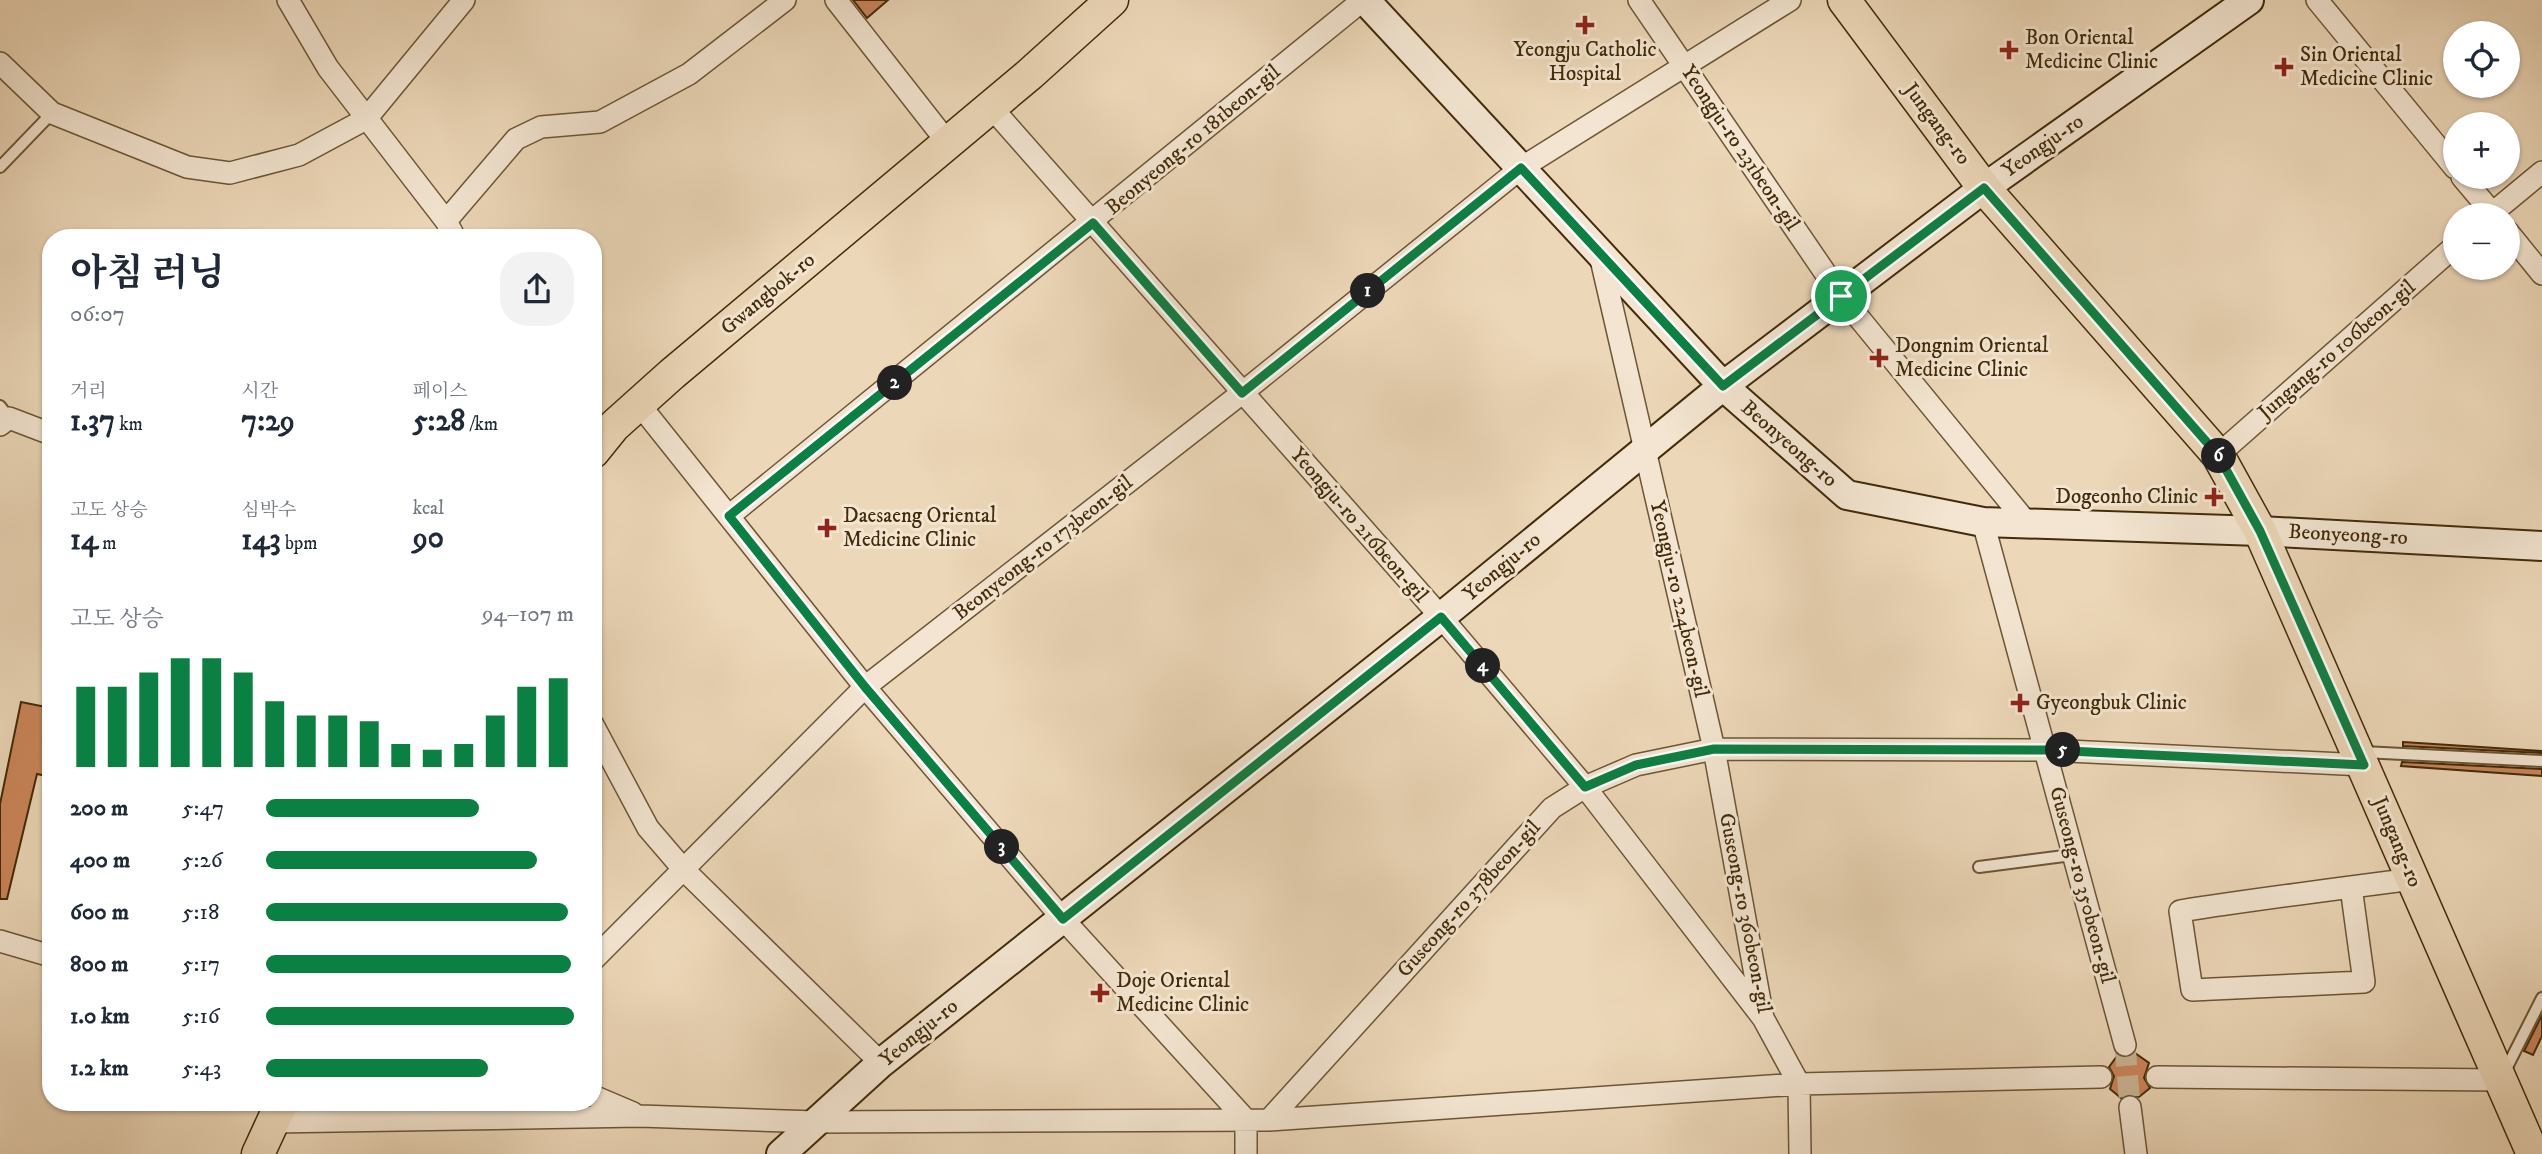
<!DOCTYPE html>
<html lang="ko">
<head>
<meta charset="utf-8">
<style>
  :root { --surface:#fff; --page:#f2f2f3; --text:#1f2937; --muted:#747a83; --accent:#0b8043 }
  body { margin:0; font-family:"IM FELL DW Pica","Noto Serif KR",serif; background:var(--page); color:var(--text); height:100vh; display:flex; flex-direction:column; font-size:26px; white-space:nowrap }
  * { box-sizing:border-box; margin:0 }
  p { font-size:23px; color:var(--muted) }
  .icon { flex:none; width:38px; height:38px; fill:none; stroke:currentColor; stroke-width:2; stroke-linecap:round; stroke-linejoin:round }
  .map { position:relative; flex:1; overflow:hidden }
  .panel { position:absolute; left:42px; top:229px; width:560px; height:882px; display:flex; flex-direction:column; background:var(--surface); border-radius:28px; box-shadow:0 2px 5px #0004 }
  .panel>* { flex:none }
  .controls { position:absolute; left:2443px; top:21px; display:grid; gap:14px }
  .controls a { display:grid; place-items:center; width:77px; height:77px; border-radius:50%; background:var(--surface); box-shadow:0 2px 5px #0004; font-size:35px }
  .pin { position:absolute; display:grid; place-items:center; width:60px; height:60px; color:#fff; margin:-30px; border:4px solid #fff; border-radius:50%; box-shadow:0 2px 7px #0007 }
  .km { position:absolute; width:35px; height:35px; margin:-18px; border-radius:50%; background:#222; color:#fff; font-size:19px; line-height:35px; text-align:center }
  .round { display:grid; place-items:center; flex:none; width:74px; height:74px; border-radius:28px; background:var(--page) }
  .head { display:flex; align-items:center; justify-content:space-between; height:119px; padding:0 28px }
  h1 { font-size:38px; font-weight:700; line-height:52px }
  .figures { display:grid; grid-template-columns:repeat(3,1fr); gap:10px; height:119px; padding:7px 28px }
  .figures div { display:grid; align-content:center }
  .figures b { font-size:30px; font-weight:700 }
  .figures small { font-size:19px; font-weight:400 }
  .figures p { font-size:19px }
  .chart { height:196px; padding:14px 28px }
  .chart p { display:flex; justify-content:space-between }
  .chart svg { width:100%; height:126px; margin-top:7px; stroke:var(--accent); stroke-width:6 }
  ul { padding:0 28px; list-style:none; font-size:23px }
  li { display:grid; grid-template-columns:112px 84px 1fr; align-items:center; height:52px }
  li i { height:18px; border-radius:9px; background:var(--accent) }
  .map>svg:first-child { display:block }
</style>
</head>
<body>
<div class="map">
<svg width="2542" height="1154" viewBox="0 0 2542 1154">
  <rect width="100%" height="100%" fill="#ecd7b8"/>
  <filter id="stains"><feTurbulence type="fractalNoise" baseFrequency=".00286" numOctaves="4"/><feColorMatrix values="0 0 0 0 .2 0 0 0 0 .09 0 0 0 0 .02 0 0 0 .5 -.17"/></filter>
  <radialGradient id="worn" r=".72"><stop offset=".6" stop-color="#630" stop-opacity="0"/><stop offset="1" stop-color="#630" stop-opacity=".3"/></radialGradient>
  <path fill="#cb865b" stroke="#422b09" stroke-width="2" d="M853,0H888L867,18Z
    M21,702L51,708L43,742L51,744V777L37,774L7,899H0V804Z
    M2403,742L2542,751V753L2403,746Z
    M2402,762L2542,769V776L2401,766Z
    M2542,1015V1036L2533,1055L2524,1051Z
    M2135,1053L2149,1063L2144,1078L2150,1088L2139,1097L2129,1094L2121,1098L2110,1089L2114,1076L2109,1067L2117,1056L2128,1058Z"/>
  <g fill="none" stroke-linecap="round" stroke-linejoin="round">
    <path stroke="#cab595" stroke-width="21" stroke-dasharray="21 10" stroke-linecap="butt" d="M2125,1045L2130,1107"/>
    <g stroke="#6c5635" stroke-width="14">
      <path id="lane" d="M0,167L52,113
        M0,406L9,418
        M2363,752L2542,761
        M1979,867L2072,855
        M2503,1075L2542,998"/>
    </g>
    <g stroke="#6c5635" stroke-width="24">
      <path id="street" d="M288,0L328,68L446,221L455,238
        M836,0L948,143
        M1639,0L1841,296L2027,523
        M2317,0L2455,168
        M0,63L52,113L187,167L230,173L299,155L366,119L464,0
        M991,107L1441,617L1585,787L1763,1018
        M2462,177L2494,215
        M2490,215L2542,172
        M446,221L516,139L541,127L600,122L689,74L785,0
        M2508,232L2542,274
        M1600,255L1714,749L1763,1018L1799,1084L1800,1154
        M639,404L865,687L1063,919L1246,1120V1154
        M0,425L9,418L51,434
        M2218,455L2455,246
        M729,516L1363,0
        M1983,522L2125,1045
        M593,725L648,828L684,870L881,1063
        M2351,887L2364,982L2192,990L2180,911C2257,899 2335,889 2413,879
        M0,941L51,956
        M593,960L865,687L1242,393L1521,168L1790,0
        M2157,1077L2501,1080
        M593,1096L633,1113
        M2130,1107L2136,1154
        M1269,1120L1552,808L1585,787L1636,765L1714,749L2047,750L2364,765
        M273,1122L640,1116L816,1122L1269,1120L1799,1084L2101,1077"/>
    </g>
    <g stroke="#422b09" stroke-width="32">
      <path id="secondary" d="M1365,0L1723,386L1847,495L1983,522L2260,531L2542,546
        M781,1154L881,1063L1441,617L1723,386L1984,188L2249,0"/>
    </g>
    <g stroke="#422b09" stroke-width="35">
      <path id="primary" d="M1844,0L1984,188L2218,455L2260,531L2533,1154
        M593,452L614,426L672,374L1030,74L1112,0
        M258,1154L282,1102"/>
    </g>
    <use href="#lane" stroke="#f3e5d1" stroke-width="10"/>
    <use href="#street" stroke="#f3e5d1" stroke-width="21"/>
    <use href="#secondary" stroke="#f3e5d1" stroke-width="28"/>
    <use href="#primary" stroke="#ecd7b8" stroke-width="32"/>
  </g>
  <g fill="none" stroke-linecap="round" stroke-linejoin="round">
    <g stroke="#fff" stroke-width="14">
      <path id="route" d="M1521,168L1723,386L1984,188L2218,455L2260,531L2364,765L2047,750L1714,749L1636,765L1585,787L1441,617L1063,919L865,687L729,516L1093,223L1242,393Z"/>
    </g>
    <use href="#route" stroke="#0b8043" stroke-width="9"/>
  </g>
  <g fill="#8f2418" stroke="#f3e5d1" stroke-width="2.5">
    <path d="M1581.5 14.5h7v7h7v7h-7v7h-7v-7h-7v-7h7z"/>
    <path d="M2005.5 39.5h7v7h7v7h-7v7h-7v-7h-7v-7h7z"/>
    <path d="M2280.5 56.5h7v7h7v7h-7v7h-7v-7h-7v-7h7z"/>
    <path d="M1875.5 347.5h7v7h7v7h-7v7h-7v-7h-7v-7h7z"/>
    <path d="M2210.5 486.5h7v7h7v7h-7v7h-7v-7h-7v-7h7z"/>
    <path d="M823.5 517.5h7v7h7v7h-7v7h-7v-7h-7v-7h7z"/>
    <path d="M2016.5 692.5h7v7h7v7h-7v7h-7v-7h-7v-7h7z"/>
    <path d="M1096.5 982.5h7v7h7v7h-7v7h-7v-7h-7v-7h7z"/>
  </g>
  <g text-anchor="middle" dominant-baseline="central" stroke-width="6" stroke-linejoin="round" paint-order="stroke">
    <g font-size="21" fill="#422b09" stroke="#f3e5d1" text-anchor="start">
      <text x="2025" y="38">Bon Oriental<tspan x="2025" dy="24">Medicine Clinic</tspan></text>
      <text x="1585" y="50" text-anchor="middle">Yeongju Catholic<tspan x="1585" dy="24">Hospital</tspan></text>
      <text x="2300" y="55">Sin Oriental<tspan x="2300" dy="24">Medicine Clinic</tspan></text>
      <text x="1895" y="346">Dongnim Oriental<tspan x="1895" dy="24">Medicine Clinic</tspan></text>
      <text x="2198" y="497" text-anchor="end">Dogeonho Clinic</text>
      <text x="843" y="516">Daesaeng Oriental<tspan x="843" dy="24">Medicine Clinic</tspan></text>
      <text x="2036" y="703">Gyeongbuk Clinic</text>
      <text x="1116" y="981">Doje Oriental<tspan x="1116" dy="24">Medicine Clinic</tspan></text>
    </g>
    <g font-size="21" fill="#422b09" stroke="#f3e5d1">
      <text transform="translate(1937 124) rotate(53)">Jungang-ro</text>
      <text transform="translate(1193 140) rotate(-40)">Beonyeong-ro 181beon-gil</text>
      <text transform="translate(2043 146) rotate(-35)">Yeongju-ro</text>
      <text transform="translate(1740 148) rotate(56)">Yeongju-ro 231beon-gil</text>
      <text transform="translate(768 294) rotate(-40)">Gwangbok-ro</text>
      <text transform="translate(2337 350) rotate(-41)">Jungang-ro 106beon-gil</text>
      <text transform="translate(1789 444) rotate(41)">Beonyeong-ro</text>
      <text transform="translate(1359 525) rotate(49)">Yeongju-ro 216beon-gil</text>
      <text transform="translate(2348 535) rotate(3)">Beonyeong-ro</text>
      <text transform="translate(1043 548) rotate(-38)">Beonyeong-ro 173beon-gil</text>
      <text transform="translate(1502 567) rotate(-40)">Yeongju-ro</text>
      <text transform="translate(1679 599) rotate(77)">Yeongju-ro 224beon-gil</text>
      <text transform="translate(2397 842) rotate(67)">Jungang-ro</text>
      <text transform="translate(2082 885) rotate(75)">Guseong-ro 350beon-gil</text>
      <text transform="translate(1469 899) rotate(-48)">Guseong-ro 378beon-gil</text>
      <text transform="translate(1745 913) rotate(79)">Guseong-ro 360beon-gil</text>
      <text transform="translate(919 1033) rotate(-39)">Yeongju-ro</text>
    </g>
  </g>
  <rect width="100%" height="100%" filter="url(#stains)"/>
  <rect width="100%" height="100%" fill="url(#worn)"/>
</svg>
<div class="controls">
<a><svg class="icon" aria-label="locate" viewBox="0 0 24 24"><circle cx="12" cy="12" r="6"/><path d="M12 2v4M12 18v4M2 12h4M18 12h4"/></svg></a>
<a>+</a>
<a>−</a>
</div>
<div class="pin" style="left:1841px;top:296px;background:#1e9e55"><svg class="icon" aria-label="arrive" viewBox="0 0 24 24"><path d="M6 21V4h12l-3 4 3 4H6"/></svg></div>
<b class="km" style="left:1368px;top:291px">1</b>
<b class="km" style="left:895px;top:383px">2</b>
<b class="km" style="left:1002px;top:847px">3</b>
<b class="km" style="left:1483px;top:666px">4</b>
<b class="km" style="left:2063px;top:750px">5</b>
<b class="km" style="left:2219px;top:456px">6</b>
<section class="panel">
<div class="head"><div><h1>아침 러닝</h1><p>06:07</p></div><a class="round"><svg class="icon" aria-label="share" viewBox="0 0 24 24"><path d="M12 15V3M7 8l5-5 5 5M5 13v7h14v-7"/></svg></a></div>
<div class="figures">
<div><p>거리</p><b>1.37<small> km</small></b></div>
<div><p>시간</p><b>7:29</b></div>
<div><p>페이스</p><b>5:28<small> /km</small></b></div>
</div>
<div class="figures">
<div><p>고도 상승</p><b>14<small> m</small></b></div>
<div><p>심박수</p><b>143<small> bpm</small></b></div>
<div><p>kcal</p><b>90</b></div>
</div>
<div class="chart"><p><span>고도 상승</span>94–107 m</p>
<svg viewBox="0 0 160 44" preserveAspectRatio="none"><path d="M5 44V16M15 44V16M25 44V11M35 44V6M45 44V6M55 44V11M65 44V21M75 44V26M85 44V26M95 44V28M105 44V36M115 44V38M125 44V36M135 44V26M145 44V16M155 44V13"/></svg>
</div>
<ul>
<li><b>200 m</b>5:47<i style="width:69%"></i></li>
<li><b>400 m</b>5:26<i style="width:88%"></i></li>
<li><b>600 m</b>5:18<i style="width:98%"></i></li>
<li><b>800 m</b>5:17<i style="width:99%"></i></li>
<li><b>1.0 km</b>5:16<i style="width:100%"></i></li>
<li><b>1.2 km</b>5:43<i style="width:72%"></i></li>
</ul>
</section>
</div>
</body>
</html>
